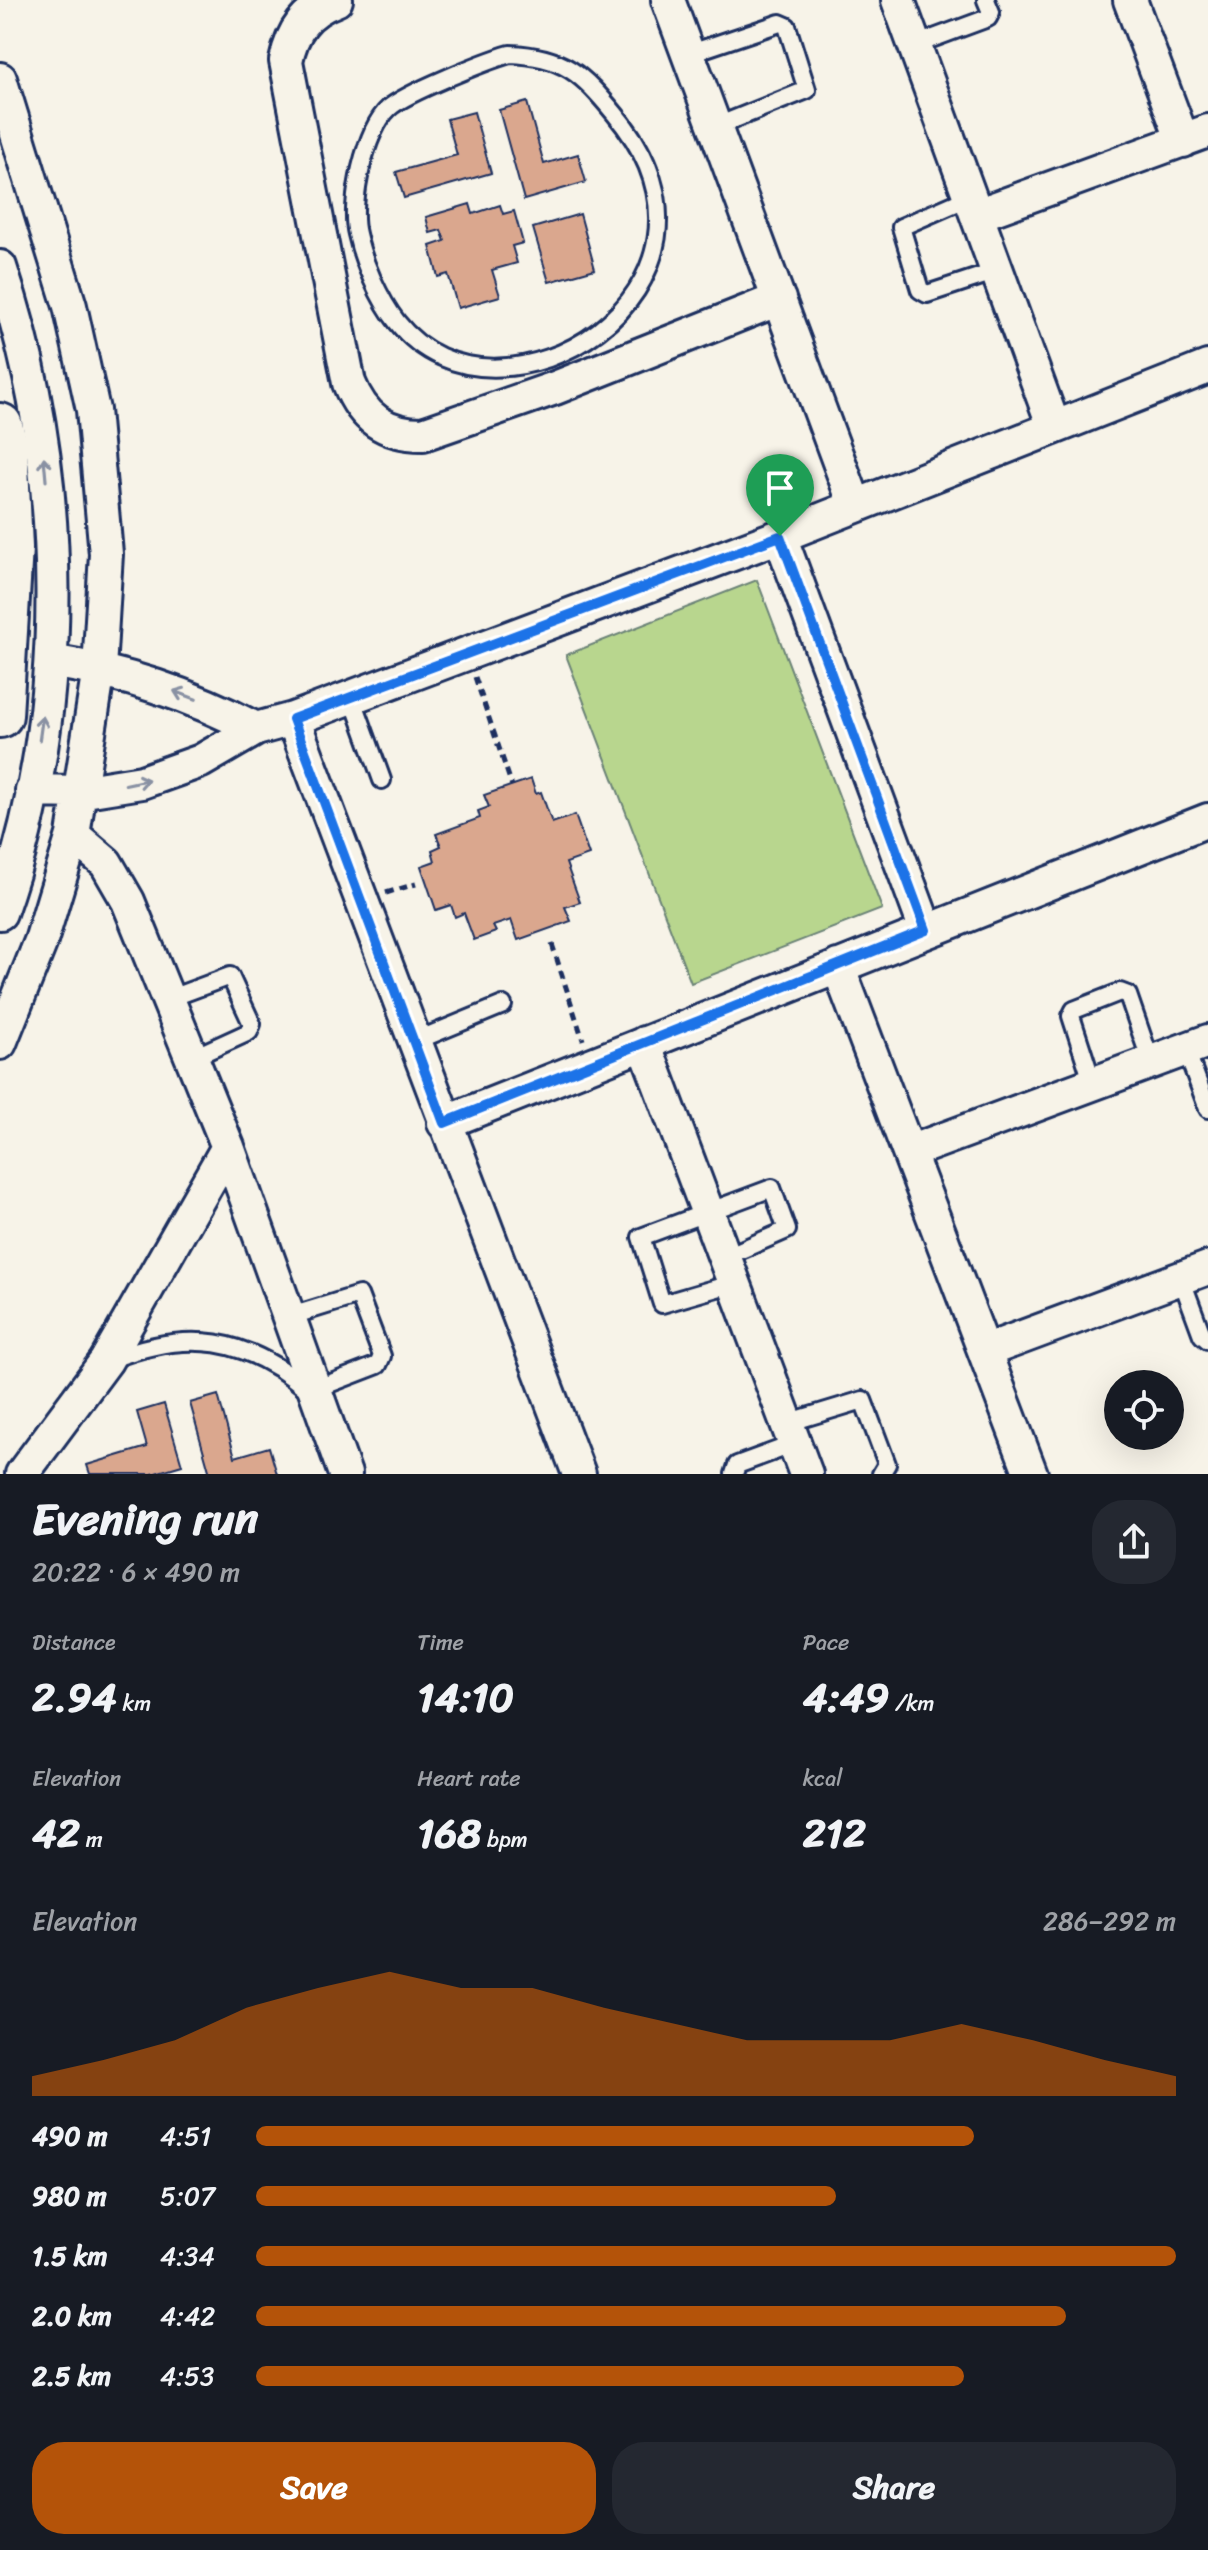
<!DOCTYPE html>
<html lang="en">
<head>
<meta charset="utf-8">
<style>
  :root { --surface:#171b24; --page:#242831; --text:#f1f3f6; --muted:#9ea1a6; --accent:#b45309 }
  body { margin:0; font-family:Sriracha,sans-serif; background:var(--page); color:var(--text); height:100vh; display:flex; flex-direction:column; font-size:30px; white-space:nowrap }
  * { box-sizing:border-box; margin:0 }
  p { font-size:26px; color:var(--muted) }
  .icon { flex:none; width:44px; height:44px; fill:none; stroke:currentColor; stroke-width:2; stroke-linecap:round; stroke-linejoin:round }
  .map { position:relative; height:1474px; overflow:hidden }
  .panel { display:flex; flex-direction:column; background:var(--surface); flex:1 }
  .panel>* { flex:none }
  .fabs { position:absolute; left:1104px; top:1370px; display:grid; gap:16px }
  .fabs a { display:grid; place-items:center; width:80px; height:80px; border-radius:50%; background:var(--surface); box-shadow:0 8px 32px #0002; font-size:40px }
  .pin { position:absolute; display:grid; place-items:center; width:68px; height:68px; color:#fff; margin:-82px -34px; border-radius:50% 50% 50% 0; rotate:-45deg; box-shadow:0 0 8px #0007 }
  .pin .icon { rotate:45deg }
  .round { display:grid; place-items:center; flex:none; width:84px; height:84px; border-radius:32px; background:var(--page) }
  .head { display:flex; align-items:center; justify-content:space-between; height:136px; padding:0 32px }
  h1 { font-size:44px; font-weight:700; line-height:60px }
  .stats { display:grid; grid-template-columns:repeat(3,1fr); gap:12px; height:136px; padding:8px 32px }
  .stats div { display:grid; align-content:center }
  .stats b { font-size:40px; font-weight:700 }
  .stats small { font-size:22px; font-weight:400 }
  .stats p { font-size:22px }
  .chart { height:224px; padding:16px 32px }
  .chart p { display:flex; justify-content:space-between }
  .chart svg { width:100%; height:144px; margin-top:8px; fill:var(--accent); opacity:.7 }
  .cta { display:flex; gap:16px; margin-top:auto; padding:16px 32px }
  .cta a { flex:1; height:92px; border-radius:32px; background:var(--accent); color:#fff; font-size:32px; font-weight:700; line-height:92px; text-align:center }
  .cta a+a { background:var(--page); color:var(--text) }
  ul { padding:0 32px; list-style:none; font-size:26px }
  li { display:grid; grid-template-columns:128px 96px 1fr; align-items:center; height:60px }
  li i { height:20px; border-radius:10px; background:var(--accent) }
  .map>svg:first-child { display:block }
</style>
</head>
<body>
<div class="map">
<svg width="1208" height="1474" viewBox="0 0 1208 1474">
  <rect width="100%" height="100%" fill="#f7f3e8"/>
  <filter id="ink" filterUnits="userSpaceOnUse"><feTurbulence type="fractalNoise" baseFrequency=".0125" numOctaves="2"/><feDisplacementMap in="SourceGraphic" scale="16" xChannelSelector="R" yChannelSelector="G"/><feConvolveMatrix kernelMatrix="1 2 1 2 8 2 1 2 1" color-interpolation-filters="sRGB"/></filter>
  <g filter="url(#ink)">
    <path fill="#b8d68e" stroke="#6a8276" stroke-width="2" d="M757,580L882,909L691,983L566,655Z"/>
    <path fill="#daa78e" stroke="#1b2f5e" stroke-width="2" d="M527,102L544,164L578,154L586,182L524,200L499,110Z
      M474,112L491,173L404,198L396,172L457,155L447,119Z
      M470,204L473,214L500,205L503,214L514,211L523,243L512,246L517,263L492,270L500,296L458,308L448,274L438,277L430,246L445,241L441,230L430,233L426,217Z
      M580,214L595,269L549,282L533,228Z
      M531,779L536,794L541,792L552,823L575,815L589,855L566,863L580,902L565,907L571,921L518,940L511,920L493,926L496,932L474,940L464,913L455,917L451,905L436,910L421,866L435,861L432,850L441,846L436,834L480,818L478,811L489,807L484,795Z
      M218,1395L235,1457L269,1447L277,1474H210L190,1403Z
      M164,1404L182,1465L152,1474H90L87,1465L147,1447L137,1412Z"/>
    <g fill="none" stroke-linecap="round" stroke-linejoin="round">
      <g stroke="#1b2f5e" stroke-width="22">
        <path id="lane" d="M915,45L988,18L991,12L986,0
          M510,54C564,56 582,74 615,114C761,289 497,449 397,322C379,299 363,262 357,234C349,203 365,130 389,108C406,93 486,61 510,54Z
          M688,54L780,23L787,26L807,90L715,127
          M970,197L901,227L920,290L927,294L997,271
          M352,697L382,780
          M168,999L230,976L252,1024L249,1032L192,1058
          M413,1042L503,1005
          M1186,1050L1208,1109
          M1093,1084L1071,1016L1074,1010L1120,992L1128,995L1151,1062
          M725,1257L787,1230L772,1188L641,1237L662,1304L734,1283
          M1181,1278L1202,1335L1208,1340
          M288,1317L359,1295L382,1356L378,1365L313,1390
          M112,1359C188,1329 246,1337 308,1390
          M787,1423L863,1400L887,1464L881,1474
          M734,1474L737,1465L794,1444"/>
      </g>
      <g stroke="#1b2f5e" stroke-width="38">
        <path id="street" d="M336,0C306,11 292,31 286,61L349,383C363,418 385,434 423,434L555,388L779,299
          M668,0L855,505
          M898,0L1054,427
          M1130,0L1183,141
          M0,79L70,306L93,410L106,554L99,669L73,835L41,941L0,1043
          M977,215L1208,131
          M0,267C68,471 72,709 0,913
          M780,536L926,930
          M51,661C125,673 189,694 256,729
          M293,719L579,1474
          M32,791L79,792L142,782L201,761L256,729L293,719L780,536L1208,367
          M73,835L106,863L128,901L228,1147L345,1474
          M838,966L1031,1474
          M644,1043L806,1474
          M444,1123L1208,820
          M909,1152L1208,1041
          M985,1351L1208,1268
          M22,1474L106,1361L228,1147"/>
      </g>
      <g stroke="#1b2f5e" stroke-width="50">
        <path id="secondary" d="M0,426L5,445L10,547L0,715"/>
      </g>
      <path stroke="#1b2f5e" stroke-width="5" stroke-dasharray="8 6" stroke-linecap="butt" d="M475,677L512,786
        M386,893L416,884
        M552,944L583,1040"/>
      <use href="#lane" stroke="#f7f3e8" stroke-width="16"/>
      <use href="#street" stroke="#f7f3e8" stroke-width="32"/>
      <use href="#secondary" stroke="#f7f3e8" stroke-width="44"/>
    </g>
    <defs><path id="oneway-shaft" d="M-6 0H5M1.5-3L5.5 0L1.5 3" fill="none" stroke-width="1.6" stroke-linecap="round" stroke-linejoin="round" transform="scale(2)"/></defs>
    <g stroke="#8991a3">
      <use href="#oneway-shaft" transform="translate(45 469) rotate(-95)"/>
      <use href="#oneway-shaft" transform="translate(185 695) rotate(-159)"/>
      <use href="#oneway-shaft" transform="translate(41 728) rotate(-82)"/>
      <use href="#oneway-shaft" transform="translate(137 782) rotate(-12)"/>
    </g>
  </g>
  <g fill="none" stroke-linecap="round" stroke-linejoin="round" filter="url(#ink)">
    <g stroke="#fff" stroke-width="16">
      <path id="route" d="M780,536L926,930L444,1123L293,719Z"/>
    </g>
    <use href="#route" stroke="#1a73e8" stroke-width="10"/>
  </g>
</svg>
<div class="fabs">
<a><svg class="icon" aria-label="locate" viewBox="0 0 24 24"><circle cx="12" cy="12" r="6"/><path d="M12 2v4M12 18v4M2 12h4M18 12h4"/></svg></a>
</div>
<div class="pin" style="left:780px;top:536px;background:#1e9e55"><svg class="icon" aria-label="arrive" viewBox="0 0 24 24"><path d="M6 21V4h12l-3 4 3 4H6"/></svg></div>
</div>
<section class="panel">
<div class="head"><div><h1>Evening run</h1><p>20:22 · 6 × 490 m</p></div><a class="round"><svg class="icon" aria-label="share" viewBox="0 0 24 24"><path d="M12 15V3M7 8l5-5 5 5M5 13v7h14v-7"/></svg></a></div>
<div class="stats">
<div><p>Distance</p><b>2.94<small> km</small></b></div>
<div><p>Time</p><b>14:10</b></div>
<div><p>Pace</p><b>4:49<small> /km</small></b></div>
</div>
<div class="stats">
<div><p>Elevation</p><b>42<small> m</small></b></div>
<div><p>Heart rate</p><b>168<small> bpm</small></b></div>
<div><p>kcal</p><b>212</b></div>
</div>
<div class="chart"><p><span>Elevation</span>286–292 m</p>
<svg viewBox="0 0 160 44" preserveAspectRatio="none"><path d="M0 44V38L10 33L20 27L30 17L40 11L50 6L60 11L70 11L80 17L90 22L100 27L110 27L120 27L130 22L140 27L150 33L160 38V44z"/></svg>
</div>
<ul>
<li><b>490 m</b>4:51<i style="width:78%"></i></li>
<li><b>980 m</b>5:07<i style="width:63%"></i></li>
<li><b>1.5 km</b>4:34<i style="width:100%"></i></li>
<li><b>2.0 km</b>4:42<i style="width:88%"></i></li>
<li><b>2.5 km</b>4:53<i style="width:77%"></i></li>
</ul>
<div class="cta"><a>Save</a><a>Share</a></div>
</section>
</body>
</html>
